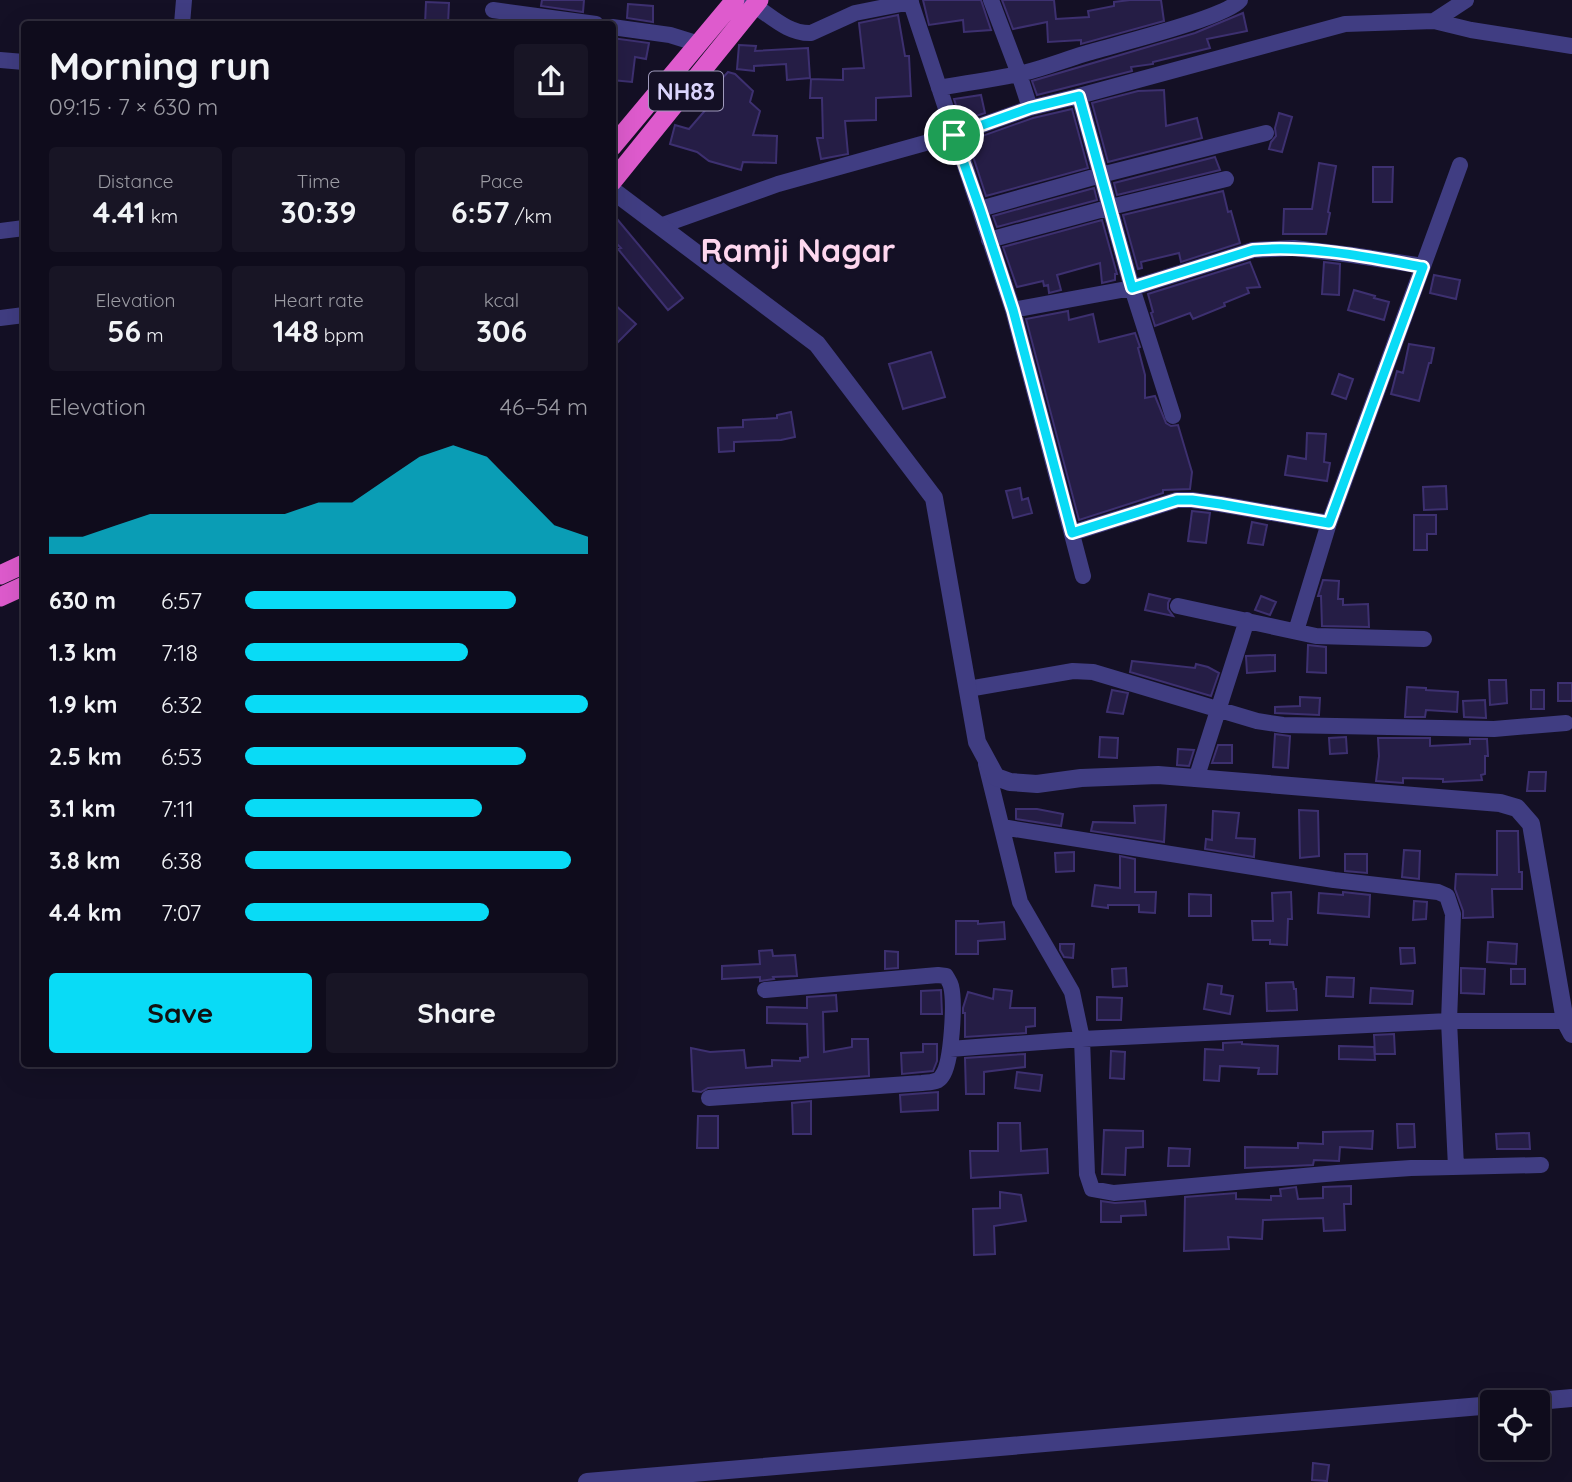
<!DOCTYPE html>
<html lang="en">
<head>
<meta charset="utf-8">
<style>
  :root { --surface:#0f0c1c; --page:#181525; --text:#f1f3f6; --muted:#9b9ba3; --line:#2f2c3b; --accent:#09dbf6 }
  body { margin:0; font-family:Quicksand,sans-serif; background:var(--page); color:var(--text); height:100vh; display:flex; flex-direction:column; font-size:26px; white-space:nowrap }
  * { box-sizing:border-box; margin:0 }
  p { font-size:23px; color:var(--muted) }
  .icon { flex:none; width:38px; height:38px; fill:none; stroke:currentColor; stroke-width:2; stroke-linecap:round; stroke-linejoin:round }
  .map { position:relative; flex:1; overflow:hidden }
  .details { position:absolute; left:21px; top:21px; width:595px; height:1046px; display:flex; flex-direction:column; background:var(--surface); border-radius:7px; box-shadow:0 7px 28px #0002,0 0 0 2px var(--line) }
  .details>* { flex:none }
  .fabs { position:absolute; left:1480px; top:1390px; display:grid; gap:14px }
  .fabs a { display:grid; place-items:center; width:70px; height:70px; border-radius:7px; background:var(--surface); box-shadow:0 7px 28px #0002,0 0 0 2px var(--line); font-size:35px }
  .pin { position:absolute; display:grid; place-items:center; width:60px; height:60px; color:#fff; margin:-30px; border:4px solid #fff; border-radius:50%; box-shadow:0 2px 7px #0007 }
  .round { display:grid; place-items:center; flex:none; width:74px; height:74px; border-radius:7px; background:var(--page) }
  .headline { display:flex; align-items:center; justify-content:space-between; height:119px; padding:0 28px }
  h1 { font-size:38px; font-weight:800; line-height:52px }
  .stats { display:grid; grid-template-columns:repeat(3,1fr); gap:10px; height:119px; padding:7px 28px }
  .stats div { display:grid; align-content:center; border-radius:7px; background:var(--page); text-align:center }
  .stats b { font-size:30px; font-weight:800 }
  .stats small { font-size:19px; font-weight:400 }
  .stats p { font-size:19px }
  .chart { height:196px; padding:14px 28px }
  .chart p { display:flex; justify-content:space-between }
  .chart svg { width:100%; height:126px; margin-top:7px; fill:var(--accent); opacity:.7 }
  .primary-button { display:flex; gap:14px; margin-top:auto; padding:14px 28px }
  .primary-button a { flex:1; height:80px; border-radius:7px; background:var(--accent); color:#111; font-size:28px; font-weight:800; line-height:80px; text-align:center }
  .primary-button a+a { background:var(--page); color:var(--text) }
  ul { padding:0 28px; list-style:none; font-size:23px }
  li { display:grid; grid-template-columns:112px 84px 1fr; align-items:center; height:52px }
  li i { height:18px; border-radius:9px; background:var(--accent) }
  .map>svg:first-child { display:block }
</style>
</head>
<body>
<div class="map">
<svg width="1572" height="1482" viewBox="0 0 1572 1482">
  <rect width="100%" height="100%" fill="#141025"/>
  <path fill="#251d45" stroke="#3d3070" stroke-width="2" d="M542,0H584L583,12L541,6Z
    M923,0H981L991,30L964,32L963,20L929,25Z
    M1002,0H1054L1056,19L1089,17L1088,11L1114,6V2L1130,0H1161L1164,21L1081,44V40L1048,42L1047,22L1013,29Z
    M426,2L449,3L448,24H425Z
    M628,4L653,6V22L627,18Z
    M1243,13L1247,31L1207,39L1210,48L1153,62V64L1131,67L1132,71L1037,95L1032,81L1195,33Z
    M898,15L905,56H909L911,96L876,98V120L845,121L848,154L821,159L817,138H823L822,98H810L811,79L843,80V69L864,68L859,23Z
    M612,38L649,43L646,59L635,57L632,82L612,80Z
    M739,45L756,46L755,51L808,48L810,78L787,80L786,64L754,66V71L737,69Z
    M728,72L735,74L753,91L750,102L760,111L753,135L777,136L776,163L743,162L741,170L709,161L697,152L670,144L675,125L689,129L715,99L709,93Z
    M1164,90L1166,126L1197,118L1202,138L1108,162L1092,103L1138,91Z
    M981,95L985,113L961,121L954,99Z
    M1072,109L1088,168L986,196L968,141L1033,118Z
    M1279,113L1292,117L1282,152L1269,149L1271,142L1276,136L1275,128Z
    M1215,157L1220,170L1117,195L1114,183Z
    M1319,163L1336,166L1328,212L1330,213L1326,234H1283L1284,209H1312Z
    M1373,167H1393L1392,202H1373Z
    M1094,188L1097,200L997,227L993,216Z
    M1223,191L1228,212L1231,211L1240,243L1181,262L1179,253L1141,262L1142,268L1138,269L1123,215Z
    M612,213L683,298L668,310L618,249L621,248L612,239Z
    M1102,220L1117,274H1115V280L1102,283L1100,263L1057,275L1061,290L1049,293L1048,285L1044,286L1043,281L1017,287L1003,247Z
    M1250,262L1260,287L1247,288L1249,293L1224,303L1225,306L1193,319L1190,313L1155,326L1151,313L1153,312L1148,294Z
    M1324,262L1340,264L1339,295L1322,294Z
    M1434,275L1460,280L1456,299L1430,293Z
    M1354,290L1375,296L1374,298L1389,302L1384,320L1348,310Z
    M612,302L636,324L612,348Z
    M1068,311L1069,320L1093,314L1099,342L1135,333L1140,347L1138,348L1145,375V398L1155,396L1166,423L1171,426L1178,425L1192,472L1190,489L1163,490V493L1079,520L1026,319Z
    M1409,344L1434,348L1431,363H1429L1419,401L1391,394L1397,371L1403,373Z
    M931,352L945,397L903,409L889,364Z
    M1339,374L1353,379L1346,399L1332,394Z
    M791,412L795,437L781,440L734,442V451L719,452L718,428L743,427V420L777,418V415Z
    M1307,433L1326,434L1324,462L1330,463L1327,481L1285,475L1288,456L1306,459Z
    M1446,486L1447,509L1424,510L1423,487Z
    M1020,488L1022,500L1028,498L1032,513L1013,518L1006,491Z
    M1192,511L1210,513L1206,543L1188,541Z
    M1414,515H1436V534H1427V550H1414Z
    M1252,522L1267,525L1263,545L1248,543Z
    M1323,580L1339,581L1338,599H1343V605L1368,604L1369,627L1322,626L1321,596H1318Z
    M1149,594L1170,599L1168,603V609L1173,616L1145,610Z
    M1261,596L1276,602L1270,615L1255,610Z
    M1308,645L1326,647V673L1307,672Z
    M1275,655V671L1247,673L1246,656Z
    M1132,661L1195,668L1196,664L1208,667L1219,673L1211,696L1130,672Z
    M1489,680H1506L1507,703L1490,705Z
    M1558,683H1572V701H1558Z
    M1407,687L1426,688V690L1458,692L1457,712L1426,710L1425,717H1405Z
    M1112,690L1128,693L1123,714L1107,712Z
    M1531,690H1544V709H1531Z
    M1300,697L1320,698L1319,715L1275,713V707L1300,706Z
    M1485,700L1486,718L1464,717L1463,701Z
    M1275,734L1290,736L1288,768L1273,767Z
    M1100,737L1118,738L1117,758L1099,757Z
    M1346,737L1347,753L1330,754L1329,738Z
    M1378,738H1430V746L1470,744V739H1487L1488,756H1485V774L1481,775L1482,780L1443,782V779L1403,778V783L1376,781L1379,756Z
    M1218,745H1232V763H1212Z
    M1178,749L1194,750L1189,766L1177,765Z
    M1529,772H1546L1545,791H1527Z
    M1166,805L1164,842L1091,831L1093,822L1135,823L1134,806Z
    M1016,809H1037L1063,814L1061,826L1016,819Z
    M1299,810L1318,811L1319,856L1300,858Z
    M1213,811L1239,813L1236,838L1255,839L1254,857L1205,849L1206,839L1212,840Z
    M1497,831H1518L1519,872H1522V889H1492L1493,917L1463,918V911L1455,889L1456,874L1497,875Z
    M1404,850L1420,851L1419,879L1402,877Z
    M1074,852V871L1056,872L1055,853Z
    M1345,854H1367V873L1345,871Z
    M1120,856L1135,859V892H1156L1155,913L1139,912V905H1108V908L1092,906L1095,885L1120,888Z
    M1291,892L1292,919H1288L1287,945L1270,944V940H1253L1252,921H1273L1272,893Z
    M1343,892L1370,895L1369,917L1318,913L1319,893L1343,895Z
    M1189,894L1211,895V916H1189Z
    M1414,901L1427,902L1426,919L1413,920Z
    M956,921H978V924L1004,922L1005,939L978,941V954H956Z
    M1488,942L1517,944L1516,964L1487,962Z
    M1060,944H1074L1073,958L1064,957L1060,950Z
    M1400,948H1414L1415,963L1401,964Z
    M772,950L773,956L795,955L797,976L773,977L774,979L760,981V977L722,979V966L760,964L759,951Z
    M885,951L898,952V968L885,969Z
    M1126,968L1127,986L1113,987L1112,969Z
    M1461,968L1485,969L1484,994L1461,993Z
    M1511,969H1525V984H1511Z
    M1327,977L1354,978L1353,997L1326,996Z
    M1293,982L1294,989H1296L1297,1010L1267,1011L1266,983Z
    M1208,984L1222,986L1221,994L1233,996L1230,1014L1204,1009Z
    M1371,988L1413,991L1412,1004L1370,1003Z
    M994,989L1012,991L1010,1008H1035V1026L1026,1027V1033L965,1037V1013H963V1008L968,992L993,999Z
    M941,990L942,1014H921V991Z
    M836,995L837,1011L823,1012L824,1052L852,1047V1039H868L869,1076L708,1088L701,1092L693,1091L691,1048L710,1052L744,1050L746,1068L772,1066V1060L800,1061V1058L808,1057L807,1024L767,1023V1007L807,1008V997Z
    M1097,997L1122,998L1121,1020H1097Z
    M1394,1034L1395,1054H1375L1374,1035Z
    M1242,1042V1044L1278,1046L1277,1074H1258L1259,1068L1220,1066L1219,1081L1204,1080L1205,1049L1223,1050V1043Z
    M923,1044H937V1061L933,1071L902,1074L901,1053L923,1052Z
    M1339,1046L1374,1047L1375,1060L1339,1059Z
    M1111,1051L1125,1052L1124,1079L1110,1078Z
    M1025,1054V1067L984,1072V1094H966L965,1058Z
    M1017,1072L1042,1075L1040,1091L1015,1088Z
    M938,1092V1110L901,1112L900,1095Z
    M811,1101V1134H793L792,1103Z
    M698,1116H718V1148H697Z
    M998,1123H1020L1021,1151L1047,1149L1048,1173L971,1178L970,1151H998Z
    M1397,1124H1414L1415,1147L1398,1148Z
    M1104,1130L1143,1131V1147L1126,1148L1125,1175L1102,1174Z
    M1373,1131L1372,1149L1340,1147L1339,1161L1314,1160L1313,1165L1245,1168V1147L1298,1148V1143L1323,1144V1132Z
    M1529,1133L1530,1149H1497L1496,1134Z
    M1169,1148L1190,1149L1189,1166H1168Z
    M1351,1186V1204H1344L1345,1230L1324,1231L1323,1218L1263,1220L1262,1239L1228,1237L1229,1249L1184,1251L1185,1197L1236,1193V1199L1271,1200V1196H1281L1280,1189L1296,1187L1298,1199L1323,1198V1187Z
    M1000,1192L1021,1195L1026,1221L994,1226L995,1254L974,1255L973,1209L1000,1208Z
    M1101,1201L1115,1203L1145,1201L1146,1215L1121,1216V1222H1101Z
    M1313,1463L1329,1465L1327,1481L1312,1480Z"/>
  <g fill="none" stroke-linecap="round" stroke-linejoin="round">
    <path stroke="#403d82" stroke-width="16" d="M745,0C767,11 785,34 811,33L855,13L911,2
      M910,0L1013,310L1083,576
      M991,0L1019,74L1030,108
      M493,10L596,24
      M1434,21L1466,0
      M182,24L184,0
      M612,27L670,35L699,44
      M0,60L24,62
      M939,88C967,83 995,79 1023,73C1044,68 1064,60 1084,54C1113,45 1226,18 1240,0
      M1079,96L1132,288L1173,416
      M980,209L1101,175L1266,133
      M660,226L778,184L954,135L1030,108L1079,96L1345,24L1434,21L1471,30L1572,46
      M0,231L24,228
      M989,240L1111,207L1226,179
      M1013,310L1132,288L1253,250L1294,248L1352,255L1423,266
      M0,318L24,315
      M1072,533L1177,500H1192L1220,504L1329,523
      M1178,606L1316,636L1424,639
      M1296,631L1329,523L1460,165
      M968,689L1073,671L1093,672L1257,721L1283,725L1494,729L1566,723
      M986,764L1020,902L1072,992L1082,1039L1087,1174L1092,1189L1114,1193L1337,1173L1411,1168L1541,1165
      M1196,779L1247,620
      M1002,827L1334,880L1438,892L1447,896L1453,914L1449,1021L1456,1167
      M950,1049L1082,1039L1449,1021H1565
      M709,1098L922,1083C930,1082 938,1083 942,1076C952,1063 955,1002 951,986C950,982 948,980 946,976L938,975L765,990"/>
    <path stroke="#403d82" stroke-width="18" d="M612,190L817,344L934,498L977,742L996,777L1010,782L1037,784L1081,778L1158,775L1500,803L1517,808L1531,824L1565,1021L1572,1034
      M1527,1402L1572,1398
      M587,1482L1493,1405"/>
    <path stroke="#de5bcd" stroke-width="19" d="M612,147L735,0
      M612,182L759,0
      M0,575L24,564
      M0,597L24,586"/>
  </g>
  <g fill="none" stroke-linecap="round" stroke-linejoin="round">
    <g stroke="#fff" stroke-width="14">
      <path id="route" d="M1079,96L1132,288L1253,250C1310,245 1367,257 1423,267L1329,523L1220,504L1192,500H1177L1072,533L1013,310L980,209L954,135L1030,108Z"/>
    </g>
    <use href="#route" stroke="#09dbf6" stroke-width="9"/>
  </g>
  <g text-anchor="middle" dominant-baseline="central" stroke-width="5" stroke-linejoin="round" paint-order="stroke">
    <rect fill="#141025" stroke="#9f9abc" stroke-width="2" x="649" y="71.5" width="74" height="39" rx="5"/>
    <g font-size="23" font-weight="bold" fill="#dbd5fd">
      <text x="686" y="91">NH83</text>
    </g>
    <g font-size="32" font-weight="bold" fill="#fed7ef" stroke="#141025">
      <text x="798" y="250">Ramji Nagar</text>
    </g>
  </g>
</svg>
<div class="fabs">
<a><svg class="icon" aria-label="locate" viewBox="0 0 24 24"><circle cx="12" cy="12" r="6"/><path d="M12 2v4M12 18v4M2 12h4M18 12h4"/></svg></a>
</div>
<div class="pin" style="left:954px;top:135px;background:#1e9e55"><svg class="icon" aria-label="arrive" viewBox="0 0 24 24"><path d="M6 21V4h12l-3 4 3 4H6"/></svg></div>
<section class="details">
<div class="headline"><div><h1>Morning run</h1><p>09:15 · 7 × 630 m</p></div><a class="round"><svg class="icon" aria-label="share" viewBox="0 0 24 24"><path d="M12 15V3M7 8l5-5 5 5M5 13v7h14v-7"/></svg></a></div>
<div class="stats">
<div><p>Distance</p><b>4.41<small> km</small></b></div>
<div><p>Time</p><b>30:39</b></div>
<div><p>Pace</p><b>6:57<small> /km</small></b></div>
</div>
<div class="stats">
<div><p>Elevation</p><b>56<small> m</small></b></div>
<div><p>Heart rate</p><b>148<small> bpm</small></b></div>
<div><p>kcal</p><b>306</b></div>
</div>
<div class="chart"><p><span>Elevation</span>46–54 m</p>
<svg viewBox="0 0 160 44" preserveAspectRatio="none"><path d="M0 44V38L10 38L20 34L30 30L40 30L50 30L60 30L70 30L80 26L90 26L100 18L110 10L120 6L130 10L140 22L150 34L160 38V44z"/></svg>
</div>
<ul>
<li><b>630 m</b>6:57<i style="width:79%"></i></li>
<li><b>1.3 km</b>7:18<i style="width:65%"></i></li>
<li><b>1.9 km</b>6:32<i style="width:100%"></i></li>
<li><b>2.5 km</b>6:53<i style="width:82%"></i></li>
<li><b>3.1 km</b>7:11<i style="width:69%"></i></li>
<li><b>3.8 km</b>6:38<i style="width:95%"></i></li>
<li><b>4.4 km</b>7:07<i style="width:71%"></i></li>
</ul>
<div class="primary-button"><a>Save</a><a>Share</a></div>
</section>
</div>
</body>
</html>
